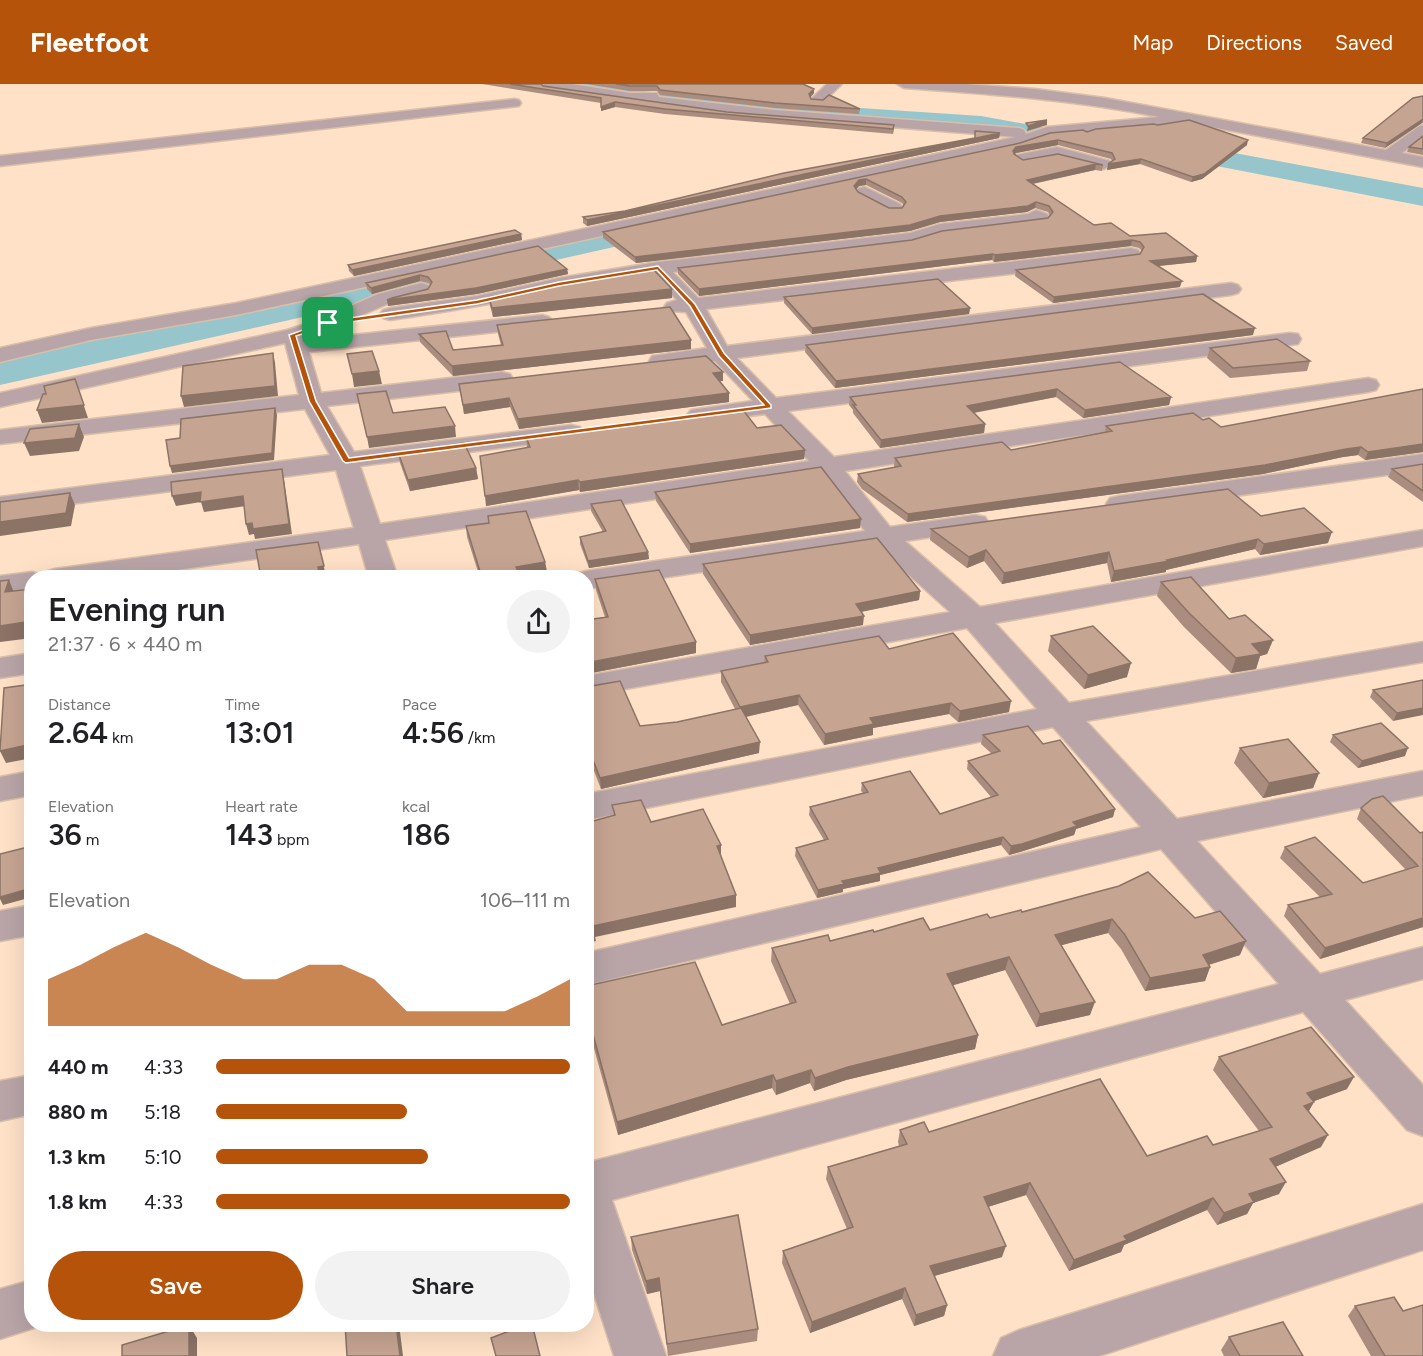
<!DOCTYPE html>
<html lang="en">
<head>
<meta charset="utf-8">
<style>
  :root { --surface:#fff; --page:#f2f2f2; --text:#202124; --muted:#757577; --accent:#b45309 }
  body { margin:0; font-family:Figtree,sans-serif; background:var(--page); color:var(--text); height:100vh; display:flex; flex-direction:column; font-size:22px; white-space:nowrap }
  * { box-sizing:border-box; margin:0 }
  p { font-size:20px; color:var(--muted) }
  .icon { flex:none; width:33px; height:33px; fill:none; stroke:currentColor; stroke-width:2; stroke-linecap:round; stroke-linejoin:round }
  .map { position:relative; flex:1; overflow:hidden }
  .panel { position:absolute; left:24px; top:486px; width:570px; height:762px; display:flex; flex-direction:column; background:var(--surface); border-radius:24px; box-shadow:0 6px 24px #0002 }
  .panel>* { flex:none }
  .pin { position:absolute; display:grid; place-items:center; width:51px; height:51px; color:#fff; margin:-26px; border-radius:12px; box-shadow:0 3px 9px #0006 }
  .round { display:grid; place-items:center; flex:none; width:63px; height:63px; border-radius:32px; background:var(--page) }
  .summary { display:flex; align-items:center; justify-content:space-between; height:102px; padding:0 24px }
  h1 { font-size:33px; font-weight:600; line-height:45px }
  .metrics { display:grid; grid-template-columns:repeat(3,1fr); gap:9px; height:102px; padding:6px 24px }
  .metrics div { display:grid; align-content:center }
  .metrics b { font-size:30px; font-weight:600 }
  .metrics small { font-size:16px; font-weight:400 }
  .metrics p { font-size:16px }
  .chart { height:168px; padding:12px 24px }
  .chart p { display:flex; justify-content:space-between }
  .chart svg { width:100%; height:108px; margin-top:6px; fill:var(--accent); opacity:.7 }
  .action { display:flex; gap:12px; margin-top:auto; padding:12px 24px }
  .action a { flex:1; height:69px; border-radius:36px; background:var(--accent); color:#fff; font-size:24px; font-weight:600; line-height:69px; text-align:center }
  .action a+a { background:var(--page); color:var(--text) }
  ul { padding:0 24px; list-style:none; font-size:20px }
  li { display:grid; grid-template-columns:96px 72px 1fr; align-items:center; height:45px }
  li i { height:15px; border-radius:8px; background:var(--accent) }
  header { display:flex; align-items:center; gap:36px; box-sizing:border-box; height:84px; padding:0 30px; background:var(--accent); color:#fff }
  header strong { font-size:28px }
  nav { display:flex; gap:33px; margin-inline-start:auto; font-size:21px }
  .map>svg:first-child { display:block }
</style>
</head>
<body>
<header>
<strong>Fleetfoot</strong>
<nav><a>Map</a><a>Directions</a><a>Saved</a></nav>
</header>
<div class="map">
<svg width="1423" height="1272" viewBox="0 0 1423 1272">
  <rect width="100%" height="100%" fill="#ffe1c7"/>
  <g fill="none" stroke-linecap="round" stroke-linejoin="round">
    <path fill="#96c5cc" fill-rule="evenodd" d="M564,0H599L677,12L981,32L1069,48L1077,53L1069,58L981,42L677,22L571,4Z"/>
    <path fill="#96c5cc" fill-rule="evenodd" d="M1149,53L1423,104V122L1139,67L1135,61L1139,55Z
      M683,128L694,131L699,138L694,145L0,301V277Z"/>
    <g stroke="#dabfa8" stroke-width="3">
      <path id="minor" d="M537,0H572L630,9H657L659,13L775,26L1019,44L1024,46L1026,50L1047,43L1159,33C1074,16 990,10 904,4L897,0H966L1035,5L1105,14L1386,66L1418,43L1423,41V53L1402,69L1423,73V83L1190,39L1049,52L1019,62L236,231L91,256L0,278V264L91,244L236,219L1015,53L727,30L544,4Z
        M827,0H842L823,18H813L811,15Z
        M514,15L519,16L521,19L519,22L0,82V72Z
        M1057,63L1110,77L1112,80L1104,85L1057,73L1022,79L1014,74L1016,71Z
        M865,103L900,120L903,124L900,128H888L859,112L856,108L859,104Z
        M1036,126L1047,130L1050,134L1047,138L941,151L911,160L673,188L698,214L1131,164L1138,166L1141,170L1138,174L1131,176L706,225L727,262L1231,199L1238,201L1241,205L1238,209L1231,211L737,274L776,314L1290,249L1298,250L1301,255L1298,260L1290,261L788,327L834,373L1368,294L1376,296L1379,301L1376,306L1368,308L845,387L890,443L975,431L985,433L989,439L985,445L905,457L980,523L1423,446V462L995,539L1069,619L1423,558V578L1086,637L1177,735L1423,687V711L1197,757L1320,890L1423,863V895L1345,916L1423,1001V1052L1407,1046L1303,928L612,1116L666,1272H614L586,1185V1079L1279,900L1161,765L586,901V869L1141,743L1053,643L586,736V710L1037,625L967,544L586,612V592L950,528L877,462L586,505V494H573L576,490L586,487L865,447L821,390L385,456L398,494H369L359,460L120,494H32V506L0,510V492L32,488L42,491L45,488L55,485L354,444L336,386L0,429V413L330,371L305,325L0,360V346L299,311L285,259L0,323V309L287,246L321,235L378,210L421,199L428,201L431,205L428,209L392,218L305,256L542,231L549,233L553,237L549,241L542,243L309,268L321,309L502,288L510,290L513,295L510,300L502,302L327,322L354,368L571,341L580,343L583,348L580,353L571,355L360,382L380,440L809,377L765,330L699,338L691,336L687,331L691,326L753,317L715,277L660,284L652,282L649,277L652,272L707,264L686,228L667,227L664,223L667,219L677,216L653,191C565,205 478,224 390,236L383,234L380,230L383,226L390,224L477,212L559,194L658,178L910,149L940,140L1028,130Z
        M1423,370V386L1119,428L1110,426L1106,420L1110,414L1119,412Z
        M32,569V589L0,594V574Z
        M32,687V711L0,717V693Z
        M32,821V851L0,857V827Z
        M32,991V1030L0,1037V997Z
        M1423,1120V1166L1099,1272H993L1001,1254L1019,1246Z
        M32,1196V1240H46L0,1255V1205Z"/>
    </g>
    <use href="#minor" fill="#b9a5a7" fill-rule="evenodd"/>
  </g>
  <path fill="#aa8d7e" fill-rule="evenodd" d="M482,0H541L543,2L727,28L894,41V46L893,50L665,30L615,23L601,27V19Z
    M587,0H803L814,5V9L810,13L811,15L860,25L859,30L775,24L660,11L657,7H630Z
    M1423,12V39H1422L1385,64L1361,59L1363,54Z
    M1158,41L1247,61L1202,95L1191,98L1140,80L1107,86L1112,77L1111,75L1058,61L1016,69L1014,71L1023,76L1058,70L1103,81L1102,87L1095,86L1033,100L1094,141L1197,172L1196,178L1158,182L1180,203L1053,219L1015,192L1016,186L1140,170L1142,167L1139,164L1131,162L994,178L992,176L699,212L678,190V184L912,156L1048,134L1050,132L1048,128L1035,124L1027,128L940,138L910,147L636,179L603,154V148L1087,48ZM866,101L902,119L904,122L902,124H889L858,108L856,105L859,102Z
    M975,47L1000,49L999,54L587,142L583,139V133L625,127L975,54Z
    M1423,52V71L1407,68L1409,63Z
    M521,150L522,156L354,192L349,187L348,181Z
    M538,162L567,185L568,190L477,210L388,222L428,205L430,201L429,199L420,197L372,210L367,205L366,199Z
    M489,213L672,214L493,233L490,222Z
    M784,213L970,224L969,230L812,250L784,219Z
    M497,241L691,256V265L453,292L420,258L419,250L453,266L501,261L498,250Z
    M1253,251L835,304L805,268L806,261Z
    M1210,264L1310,277L1307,287L1230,294L1207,274Z
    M1120,278L1171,313L1169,321L1083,334L1056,313L974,329L985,340L984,349L880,364L853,329V326L849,321L850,313Z
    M723,288V297H720L729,318L519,345L510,323L464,330L459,300Z
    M1423,305V368L1365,376L1358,371L1343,373L1263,390L907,438L862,405L857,398L858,390L895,383L894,382L895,374L1011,366L1105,348L1106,342L1203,336L1221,343Z
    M757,344L805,366L804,375L580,408L579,406L486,422L527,364L526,353Z
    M398,368L476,384L478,395L410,407L400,379Z
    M1423,380V418L1388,393L1392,385Z
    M655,408L860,444L690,469L656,417Z
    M591,420L648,468L649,475L589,484L580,460V453L603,448L591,427Z
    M1261,432L1328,459L1260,471L1255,465L1166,486V488L1111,498L1107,479L1002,500L984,477L967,484L930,456L931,445Z
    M466,442L545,478L547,488L521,494H480L467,453Z
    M703,480L920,507L919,516L861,528L863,541L750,561L703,490Z
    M595,495L696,558V569L586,590V536L605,533L596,506Z
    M1161,498L1229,535L1273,556L1267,570L1260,572L1256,585L1231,589L1184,543L1157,512Z
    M1051,552L1127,593L1084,605L1048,567Z
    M889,565L1009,628L958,638L949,630L873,644V651L824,661L798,621L746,633L759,669L601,705L594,687L586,603L640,642L677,638L735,625L721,598V587L764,578L765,572Z
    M1423,596L1393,637L1370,613L1373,606Z
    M983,651L1043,660L1115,725L1113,733L1076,745L1074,751L1020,768L1009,771L1001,761L880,791V797L843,805V808L817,814L795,772L796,764L824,756L809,731L810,723L863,709L861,707L862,699L940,730L991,713L967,685L968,677L992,670L981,660Z
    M1333,651L1405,672L1358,684L1330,658Z
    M1240,664L1319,689L1313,704L1263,714L1234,679Z
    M1361,724L1420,749L1423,748V843L1320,875L1284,832L1288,821L1320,813L1280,774L1285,763L1363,799L1406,786L1357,735Z
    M1022,828L1195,834L1240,871L1209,881L1210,883L1205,897L1145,907L1121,865L1108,849L1061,861L1090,931L1036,943L1005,886L953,901L978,951L975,965L846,996L814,1007L810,999L776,1011L772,1004L618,1051L590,950H586V902L722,941L790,920L771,877L772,864L830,857L874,848L930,846Z
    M1219,973L1347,1005L1314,1017L1309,1027L1321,1063L1275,1083L1279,1110L1253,1119L1247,1130L1217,1141L1207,1126L1124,1161L1121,1168L1069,1187L1026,1111L988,1123L1002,1173L934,1192L947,1221L944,1232L914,1242L902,1215L810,1249L782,1179L783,1167L847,1145L826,1095L828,1083L899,1062L898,1058L900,1046L929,1048L1147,1072L1213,1061L1259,1047L1213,986Z
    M631,1153L758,1245L757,1257L668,1272L660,1207L647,1210L632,1166Z
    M1355,1222L1403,1227L1423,1272H1371L1348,1232Z
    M1229,1253L1303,1272H1224L1221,1266Z"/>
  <path fill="#8b7366" d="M814,5V9L809,15V10Z
    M615,18V23L601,27V23Z
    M1423,35L1422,39L1385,64L1387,59Z
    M1047,36V41L1027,47L1028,42Z
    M1000,49L999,54L587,142V136Z
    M1058,56V61L1016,69L1012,73L1013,67L1016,63Z
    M1248,56L1247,61L1202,95L1191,98L1193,93Z
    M1141,75L1140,80L1107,86L1108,80Z
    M1096,80L1095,86L1026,101L1027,96Z
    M866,95V101L859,102L854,108V102L859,96Z
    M1036,118L1035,124L1027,128L940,138L910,147L636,179L635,173Z
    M521,150L522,156L354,192L352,186Z
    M1132,156L1131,162L994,178L995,171Z
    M993,170L992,176L699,212V205Z
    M1197,172L1196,178L1149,183L1150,177Z
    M567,185L568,190L477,210L388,222L387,216Z
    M420,191V197L372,210L371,204Z
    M1182,197L1180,203L1053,219L1054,213Z
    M672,205V214L493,233L492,224Z
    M970,224L969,230L812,250V244Z
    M1255,244L1253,251L835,304L836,297Z
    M691,256V265L453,292L452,282Z
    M273,269L275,279L278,312L184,323L181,312Z
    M379,287L382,300L354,303L352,290Z
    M723,288V297H713V289Z
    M75,295L88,334L42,339L37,326Z
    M1057,305L1056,313L966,330L967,322Z
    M729,309V318L519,345L518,335Z
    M1171,313L1169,321L1083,334L1085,326Z
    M509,314L510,323L464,330L463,321Z
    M275,324L277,331L274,376L172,389L170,382Z
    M79,340L84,353L79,367L30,372L24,359Z
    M985,340L984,349L880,364L881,356Z
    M455,342L456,353L369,364L367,353Z
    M1423,360V368L1365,376L1368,368Z
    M1361,363L1358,371L1343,373L1263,390L907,438L908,430Z
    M805,366L804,375L580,408V398Z
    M476,384L478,395L410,407L408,396Z
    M282,385L284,395L292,450L255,455L254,450L249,451L246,440Z
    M578,396L579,406L486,422L485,412Z
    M201,408L243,412L246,422L204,428L201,418L176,422L172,412Z
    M70,409L75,421L71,442L0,452V438Z
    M861,435L860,444L690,469V460Z
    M1332,448L1328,459L1260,471L1264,460Z
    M1258,455L1255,465L1166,486V488L1111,498L1114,487L1167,476Z
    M318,458L326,492L320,494L318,483Z
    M986,466L984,477L967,484L969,473Z
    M648,468L649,475L589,484L588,477Z
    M1109,468L1107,479L1002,500L1004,489Z
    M545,478L547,488L518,493L516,483Z
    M9,496L15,511L5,508Z
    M920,507L919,516L855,529L856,520Z
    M864,532L863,541L750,561V551Z
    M32,537V554L0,558V542Z
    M1273,556L1267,570L1260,572L1256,585L1231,589L1236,574L1252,560Z
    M696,558V569L586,590V579Z
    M1131,579L1127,593L1084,605L1088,591Z
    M799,611L798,621L740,634V623Z
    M1011,617L1009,628L958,638L960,627Z
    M951,619L949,630L873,644V651L824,661L825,650L870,634Z
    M1423,624V631L1393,637L1397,629Z
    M760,658L759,669L601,705L600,694Z
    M32,660V674L6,679L0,667Z
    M1408,664L1405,672L1358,684L1362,677Z
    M593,676L594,687L586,689V677Z
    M1319,689L1313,704L1263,714L1269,699Z
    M1115,725L1113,733L1076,745L1074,751L1020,768L1009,771L1011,762L1073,738Z
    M1003,753L1001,761L880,791V797L843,805V808L817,814L818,806L878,784Z
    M721,761V773L717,762Z
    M32,804V813L3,821L0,815V813Z
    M736,811V823L595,853L596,857L586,859V848L593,842Z
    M1423,834V843L1320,875L1325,864Z
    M1112,835L1108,849L1051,864L1055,851Z
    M1246,857L1240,871L1197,884L1203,871Z
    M1009,873L1005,886L944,904L947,890Z
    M1210,883L1205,897L1145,907L1150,894Z
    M1095,918L1090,931L1036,943L1040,930Z
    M589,936L590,950H586V937Z
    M978,951L975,965L846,996L814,1007L815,994L848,983Z
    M811,986L810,999L776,1011V997Z
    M773,991L772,1004L618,1051L617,1038Z
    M1354,993L1347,1005L1301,1022L1307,1009Z
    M1314,1018L1307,1030L1304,1022Z
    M1328,1051L1321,1063L1264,1088L1270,1075Z
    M1286,1098L1279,1110L1253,1119L1247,1130L1217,1141L1224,1129L1249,1110Z
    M1030,1099L1026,1111L981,1125L984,1113Z
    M1213,1114L1207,1126L1124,1161L1121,1168L1069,1187L1074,1176L1124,1152Z
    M1006,1162L1002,1173L927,1194L930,1182Z
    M659,1194L660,1207L647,1210L646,1197Z
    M905,1204L902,1215L810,1249L812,1238Z
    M947,1221L944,1232L914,1242L916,1231Z
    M396,1240H399L403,1272H400Z
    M189,1241L197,1254V1272H189Z"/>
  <path fill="#c6a492" stroke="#8b7366" stroke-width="1.5" fill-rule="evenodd" d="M510,0H541L543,2L727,28L894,41L893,45L665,25L615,18L601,23V14Z
    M616,0H803L814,5L809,10L811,15L823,16L829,11L860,25L775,19L660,6L657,2H630Z
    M1423,12V35L1387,59L1363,54L1413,14Z
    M1047,36L1028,42L1026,39Z
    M1189,36L1248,56L1204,90L1193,93L1141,75L1108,80L1115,75L1112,69L1058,56L1016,63L1013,67L1014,70L1023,76L1058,70L1103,81L1096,80L1027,96L1094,141L1111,139L1130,152L1166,149L1197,172L1150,177L1182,197L1054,213L1016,186L1140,170L1144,163L1140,158L1132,156L995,171L993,170L699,205L678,184L912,156L942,147L1048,134L1053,128L1049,122L1036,118L1028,122L940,132L910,141L635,173L603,148L1020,59L1050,49L1083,46L1087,48L1096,45L1153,40L1158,41ZM866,95L902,113L906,118L902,124H889L858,108L854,102L859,96Z
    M975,47L1000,49L587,136L583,133L625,127L784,89L975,54Z
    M1423,52V65L1409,63Z
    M515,146L521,150L352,186L348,181L477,154Z
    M538,162L567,185L476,204L387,216L392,214L428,205L432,198L428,193L420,191L371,204L366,199Z
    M652,184L672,205L492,224L489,213Z
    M938,195L970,224L812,244L784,213Z
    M1203,210L1255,244L836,297L806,261Z
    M670,223L691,256L452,282L419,250L446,247L453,266L503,261L497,241Z
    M1277,255L1310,277L1233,284L1210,264Z
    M372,267L379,287L352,290L347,270Z
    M273,269L275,302L181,312L183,282Z
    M706,272L723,288L713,289L729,309L518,335L509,314L463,321L459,300Z
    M1120,278L1171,313L1085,326L1057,305L967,322L985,340L881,356L853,321H856L850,313Z
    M75,295L84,321L37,326L43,310H46L44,302Z
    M1423,305V360L1368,368L1361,363L1346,365L1265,381L908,430L863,397L858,390L901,382L895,374L1002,358L1011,366L1112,347L1106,342L1193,329L1203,336L1209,334L1221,343Z
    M386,307L393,329L445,323L455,342L367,353L357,310Z
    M275,324L272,369L170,382L166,356L180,354L181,335Z
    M743,326L757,344L781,341L805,366L580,398L578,396L485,412L480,372L530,363L526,353Z
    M79,340L75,354L24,359L30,345Z
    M464,359L476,384L408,396L398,368Z
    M1423,380V407L1392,385Z
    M821,383L861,435L690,460L655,408Z
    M282,385L289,440L253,445L252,439L246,440L243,412L200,418L201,408L172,412L171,398Z
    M1228,405L1261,432L1304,424L1332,448L1264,460L1258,455L1167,476L1169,477L1114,487L1109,468L1004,489L986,466L969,473L931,445Z
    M70,409L66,429L0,438V418Z
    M621,416L648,468L588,477L580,453L606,447L591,420Z
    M526,427L545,478L516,483L521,494H482L466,442L489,439L488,432Z
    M877,454L920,507L856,520L864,532L750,551L703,480Z
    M318,458L324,482L318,483L320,494H268V493L261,494L256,466Z
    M659,486L696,558L586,579V536L608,533L595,495Z
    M1191,493L1229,535L1245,531L1273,556L1252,560L1261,570L1236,574L1189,529L1161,498Z
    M9,496L5,508L32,505V537L0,542V497Z
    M1093,542L1131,579L1088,591L1051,552Z
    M953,549L1011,617L960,627L951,619L870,634L874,640L825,650L799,611L740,623L721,587L768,578L765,572L879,552L889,565Z
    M1423,596V624L1397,629L1373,606Z
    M620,597L640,642L677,638L741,624L760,658L600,694L593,676L586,677V603Z
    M32,600V660L0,667L4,604Z
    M1381,639L1408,664L1362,677L1333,651Z
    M1028,642L1043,660L1060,656L1115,725L1073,738L1077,742L1022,760L1011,762L1003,753L878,784L881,789L842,797L844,800L818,806L796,764L828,755L810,723L868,708L862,699L910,687L940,730L998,711L968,677L1000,667L983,651Z
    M1288,655L1319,689L1269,699L1240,664Z
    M1383,712L1420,749L1423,748V834L1325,864L1288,821L1332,810L1285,763L1315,753L1363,799L1418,782L1361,724L1372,715Z
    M641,716L651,738L703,725L721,761L717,762L736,811L593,842L595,846L586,848V739L615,731L612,721Z
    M32,762V804L0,813V770Z
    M1148,788L1195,834L1220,827L1246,857L1203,871L1210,883L1150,894L1125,851L1112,835L1055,851L1095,918L1040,930L1009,873L947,890L978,951L848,983L815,994L811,986L776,997L773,991L617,1038L589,936L586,937V902L695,878L722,941L796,918L772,864L828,851L830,857L873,846L874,848L923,834L930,846L987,830L990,834L1021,826L1022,828L1119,802Z
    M1311,943L1354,993L1307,1009L1314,1018L1304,1022L1328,1051L1270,1075L1286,1098L1249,1110L1254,1118L1224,1129L1213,1114L1124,1152L1127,1156L1074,1176L1030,1099L984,1113L1006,1162L930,1182L947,1221L916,1231L905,1204L812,1238L783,1167L853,1143L828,1083L907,1060L900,1046L924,1038L929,1048L1100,995L1147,1072L1207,1052L1213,1061L1272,1043L1219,973Z
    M32,1065V1080H29Z
    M738,1131L758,1245L667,1260L659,1194L646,1197L631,1153Z
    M1394,1213L1403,1227L1423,1221V1272H1385L1355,1222Z
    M1283,1238L1303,1272H1240L1229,1253Z
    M345,1240H396L400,1272H347Z
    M528,1240H532L540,1272H496L491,1254Z
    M189,1241V1272H122V1261Z"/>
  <path fill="#b45309" stroke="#fff" stroke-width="1.5" fill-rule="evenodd" d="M658,182L695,220L724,269L771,321V324L346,379L343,377L309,317L289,251L328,237L477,216L559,198ZM657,186L690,222L719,272L764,321L349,374L316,317L296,252L329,241L477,220L559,202Z"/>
</svg>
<div class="pin" style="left:328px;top:239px;background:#1e9e55"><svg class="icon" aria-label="arrive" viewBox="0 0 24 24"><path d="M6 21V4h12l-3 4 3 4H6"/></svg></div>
<section class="panel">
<div class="summary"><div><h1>Evening run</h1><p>21:37 · 6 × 440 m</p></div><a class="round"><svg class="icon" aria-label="share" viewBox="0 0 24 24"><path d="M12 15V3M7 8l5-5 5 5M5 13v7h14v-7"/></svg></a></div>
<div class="metrics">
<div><p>Distance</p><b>2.64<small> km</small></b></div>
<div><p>Time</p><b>13:01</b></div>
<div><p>Pace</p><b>4:56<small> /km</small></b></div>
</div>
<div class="metrics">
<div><p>Elevation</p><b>36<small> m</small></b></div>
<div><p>Heart rate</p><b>143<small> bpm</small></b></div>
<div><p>kcal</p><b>186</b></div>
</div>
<div class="chart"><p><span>Elevation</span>106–111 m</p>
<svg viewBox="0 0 160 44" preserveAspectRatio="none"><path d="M0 44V25L10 19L20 12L30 6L40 12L50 19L60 25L70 25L80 19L90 19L100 25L110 38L120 38L130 38L140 38L150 32L160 25V44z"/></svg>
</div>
<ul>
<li><b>440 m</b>4:33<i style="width:100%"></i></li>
<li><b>880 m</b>5:18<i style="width:54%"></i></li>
<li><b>1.3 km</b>5:10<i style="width:60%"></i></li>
<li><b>1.8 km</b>4:33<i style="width:100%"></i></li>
</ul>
<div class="action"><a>Save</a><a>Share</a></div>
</section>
</div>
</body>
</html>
